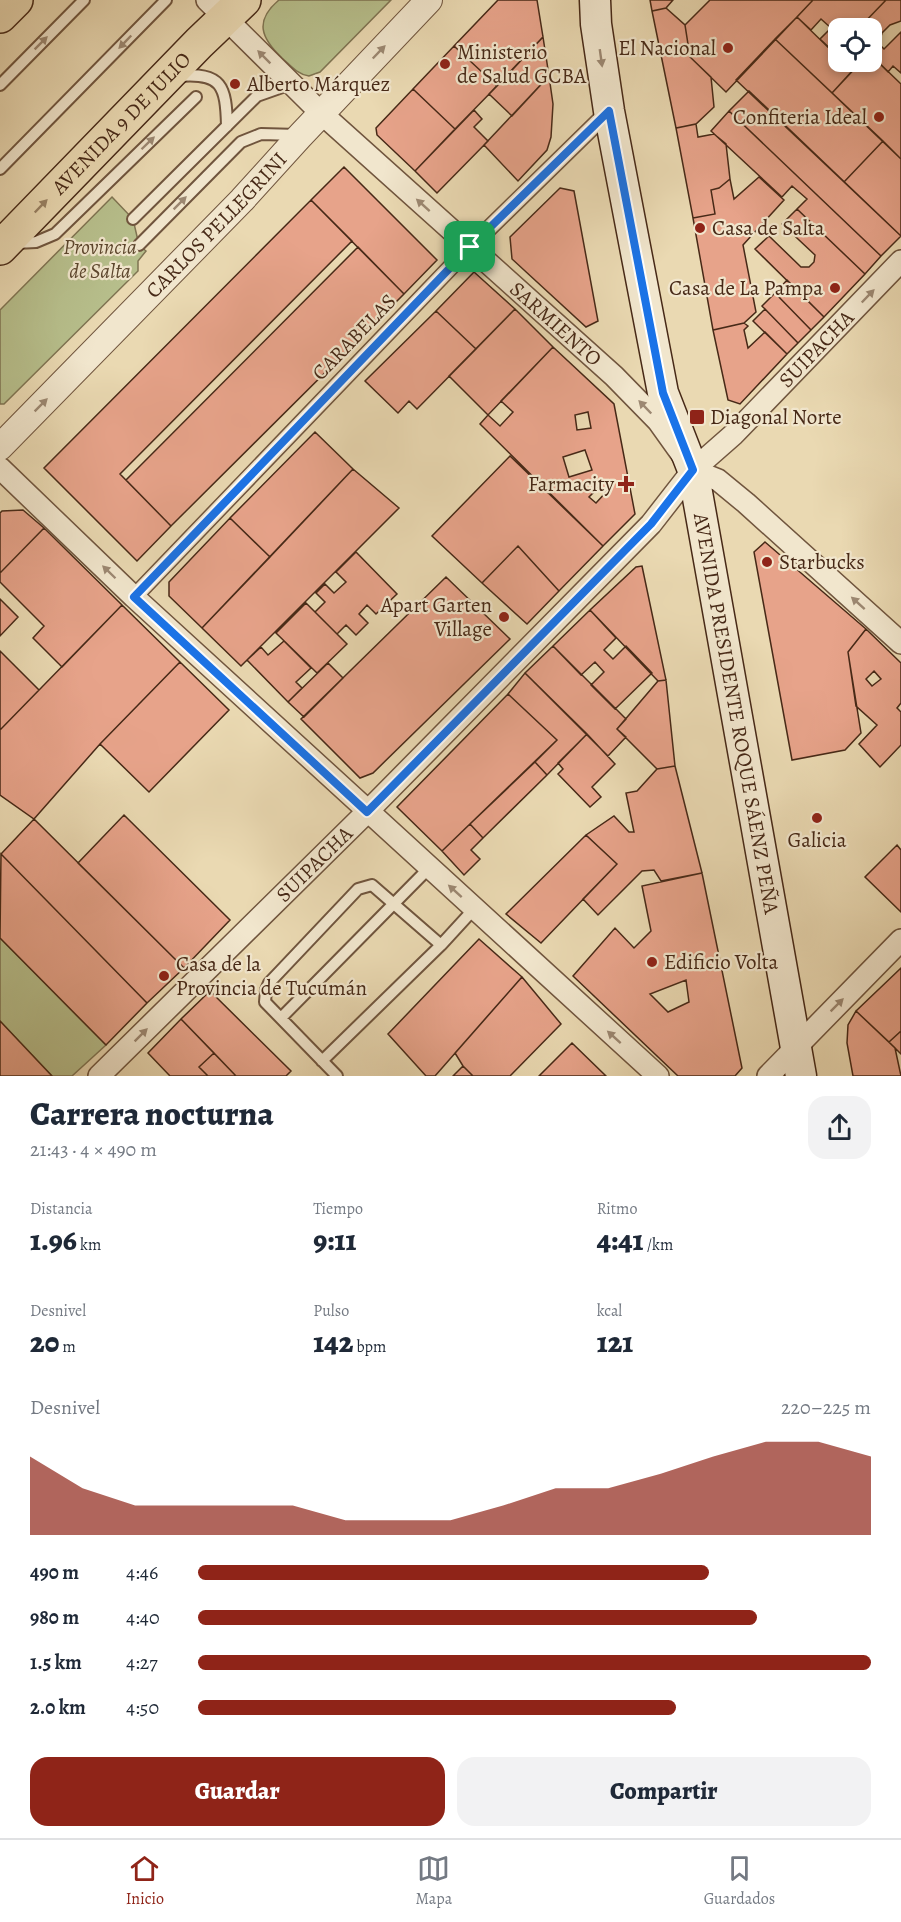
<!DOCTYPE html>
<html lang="es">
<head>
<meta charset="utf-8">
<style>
  :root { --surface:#fff; --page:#f2f2f3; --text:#1f2937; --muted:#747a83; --line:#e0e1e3; --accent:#8f2418 }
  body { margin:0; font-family:Alegreya,serif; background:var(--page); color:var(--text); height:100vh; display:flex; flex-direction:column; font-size:22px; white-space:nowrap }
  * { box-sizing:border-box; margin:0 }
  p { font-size:20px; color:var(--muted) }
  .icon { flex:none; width:33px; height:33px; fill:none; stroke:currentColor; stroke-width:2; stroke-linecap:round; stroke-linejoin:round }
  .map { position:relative; height:1076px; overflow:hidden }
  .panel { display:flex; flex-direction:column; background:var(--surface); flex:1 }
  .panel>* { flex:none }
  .tools { position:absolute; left:828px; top:18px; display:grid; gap:12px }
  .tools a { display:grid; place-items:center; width:54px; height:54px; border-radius:12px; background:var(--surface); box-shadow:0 3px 9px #0003; font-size:30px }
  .pin { position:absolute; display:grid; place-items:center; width:51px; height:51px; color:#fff; margin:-26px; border-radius:12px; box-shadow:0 3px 9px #0006 }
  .round { display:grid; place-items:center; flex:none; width:63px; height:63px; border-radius:18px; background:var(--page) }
  .overview { display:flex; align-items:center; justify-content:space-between; height:102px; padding:0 30px }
  h1 { font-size:33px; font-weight:800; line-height:45px }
  .metrics { display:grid; grid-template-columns:repeat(3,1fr); gap:9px; height:102px; padding:6px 30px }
  .metrics div { display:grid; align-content:center }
  .metrics b { font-size:30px; font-weight:800 }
  .metrics small { font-size:16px; font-weight:400 }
  .metrics p { font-size:16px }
  .chart { height:168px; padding:12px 30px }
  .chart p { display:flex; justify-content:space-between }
  .chart svg { width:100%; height:108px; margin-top:6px; fill:var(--accent); opacity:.7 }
  .primary-button { display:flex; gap:12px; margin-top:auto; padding:12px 30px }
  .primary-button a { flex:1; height:69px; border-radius:18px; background:var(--accent); color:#fff; font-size:24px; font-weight:800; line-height:69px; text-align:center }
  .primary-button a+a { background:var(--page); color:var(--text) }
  ul { padding:0 30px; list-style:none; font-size:20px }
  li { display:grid; grid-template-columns:96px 72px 1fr; align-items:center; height:45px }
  li i { height:15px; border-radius:8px; background:var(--accent) }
  .tab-bar { display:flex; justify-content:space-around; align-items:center; height:84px; border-top:2px solid var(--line); background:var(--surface); font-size:16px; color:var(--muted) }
  .tab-bar a { display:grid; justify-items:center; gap:3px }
  .tab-bar .on { color:var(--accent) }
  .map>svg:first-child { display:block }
</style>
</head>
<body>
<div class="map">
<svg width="901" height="1076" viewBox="0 0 901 1076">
  <rect width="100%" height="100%" fill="#ead9b2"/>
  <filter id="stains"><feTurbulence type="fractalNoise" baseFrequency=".00333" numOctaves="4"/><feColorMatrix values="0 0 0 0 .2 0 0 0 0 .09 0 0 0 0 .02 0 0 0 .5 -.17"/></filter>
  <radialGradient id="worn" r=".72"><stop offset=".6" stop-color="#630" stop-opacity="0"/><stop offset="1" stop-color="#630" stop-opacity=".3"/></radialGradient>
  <path fill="#b7bf8c" stroke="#7f7452" stroke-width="1.5" d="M279,0H391L320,72L309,76C297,74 291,66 282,58C261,38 254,21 279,0Z
    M112,197L133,219L139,245L146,251L138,261V271L4,404H0V310Z
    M0,938L106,1045L72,1076H52L0,1021Z"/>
  <path fill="#e7a38a" stroke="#472917" stroke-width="1.5" fill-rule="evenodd" d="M498,0H537L543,37L497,86L454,46Z
    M650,0H673L666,8L652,11Z
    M710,0H813L726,92L690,57L685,25Z
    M813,0H886L859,28H838V50L835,53L820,39L831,28L821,19L811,30L797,17Z
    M886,0H901V21L890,25L882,33L879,44L872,51V28H859Z
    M666,8L685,25L690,57L711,77L714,107L696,124L676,128L652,11Z
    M797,17L838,57V62H844L853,70L832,93L775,39Z
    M901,32V73L893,66L888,72L872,56V51L879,44L884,49Z
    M543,37L549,76L512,116L489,94Z
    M775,39L883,141L844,182L736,80Z
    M454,46L497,86L455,129L413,89Z
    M872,56L901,84V159L832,93L861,62H872Z
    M549,76L553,104L551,137L547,150L518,181L484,145Z
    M413,89L455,129L415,171L377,135L376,128Z
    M749,91L901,236L881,256L729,111Z
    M474,110L482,119L474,127L488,141L437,193L415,171Z
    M729,111L881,256L865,274L797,209L807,199L792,186L782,197L711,131Z
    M696,124L698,137L714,134L726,144L730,179L719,188L711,190L715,214L693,218L676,128Z
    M883,141L901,159V236L844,182Z
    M344,167L437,260L404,294L311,200Z
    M759,177L784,200L743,245L756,312L744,323L713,330L693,218L715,214L711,190L719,188L730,179L734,199Z
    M560,188L574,191L598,321L586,327L512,259L510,237Z
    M311,200L352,241L120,474L171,526L137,561L44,468Z
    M797,209L865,274L824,317L755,249L769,236L801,267H809L814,262L815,255L782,224Z
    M358,247L404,294L171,526L126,480Z
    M474,272L515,309L476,349L436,311Z
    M787,280L824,317L811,330L775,293Z
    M775,293L811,330L798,343L762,306Z
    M515,309L553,347L488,415L449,376Z
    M765,309L798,343L787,354L753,321Z
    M436,311L476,349L417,409L409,401L398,413L365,381Z
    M744,323L748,326L744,330L748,348L765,332L787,354L740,404L728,400L713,330Z
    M553,347L614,404L635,514L603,546L480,424L488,415L500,426L513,412L501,401ZM588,412L591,428L577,430L575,415ZM585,450L592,470L569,477L563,457ZM600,486L607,491L596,503L589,497Z
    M315,432L353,469L270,557L230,518Z
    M510,456L603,546L559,591L518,546L482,583L432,536Z
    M353,469L399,508L241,666L202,628Z
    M23,510L44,528L0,573V513L2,511Z
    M230,518L270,557L202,628L169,596V582Z
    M44,528L122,605L62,667L33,638L44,626L0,582V573Z
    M765,542L866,629L848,652L861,733L845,750L792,760L754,552Z
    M518,546L559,591L527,624L482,583Z
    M356,552L397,594L376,614L367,605L359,614L368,623L356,635L346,625L337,634L315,612L325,602L316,593L325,584L334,593L346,582L336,572Z
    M642,566L666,680L658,681L590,610L636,567Z
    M446,577L510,639L373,773L360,778L301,719Z
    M0,599L18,617L0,636Z
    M306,603L347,644L317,673L276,633Z
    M122,605L180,662L100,744L34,819L0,795V730Z
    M590,610L616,638L604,650L613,659L626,646L652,673L615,709L591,685L604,672L595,662L581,675L553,646Z
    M866,629L901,663V703L897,708L901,712V745L880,767L859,744L877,725L856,706L848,652ZM874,671L881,679L872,686L866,679Z
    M284,641L311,668L296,682L302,688L288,702L247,660L261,647L268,655Z
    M553,646L626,719L617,729L626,737L608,756L525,673Z
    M0,651L39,690L0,730Z
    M180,662L229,710L149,792L100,744Z
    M328,663L343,678L304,717L288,702Z
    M525,673L587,734L547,775L535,762L557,740L508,694Z
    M666,680L675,766L657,769L617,729L658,681Z
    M508,694L557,740L442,851L397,807Z
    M587,734L615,764L592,787L601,797L590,807L558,774L563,769L558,763Z
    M535,762L547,775L483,838L470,824Z
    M675,766L702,873L661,881L654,870L642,871L598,915L583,899L617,864L586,835L614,816L629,832H634L626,793L637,791L657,769Z
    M124,815L230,920L184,968L78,863Z
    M34,819L184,968L147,1003L1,854Z
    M470,824L483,838L471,850L480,859L464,875L442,851Z
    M586,835L617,864L541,943L506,914Z
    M897,845L901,850V912L865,877Z
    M1,854L147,1003L106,1045L0,938Z
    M702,873L742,1068L735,1076H678L573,976L615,928L634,948L651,931L642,886ZM686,980L689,1002L668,1012L650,994Z
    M479,939L522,977L435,1076H426L388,1034Z
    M901,968V1031L889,1042L856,1011Z
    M522,977L561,1024L510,1076H473L463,1066L455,1053Z
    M210,991L291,1071L286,1076H236L181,1019Z
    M856,1011L895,1048L901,1076H853L847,1043L848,1025Z
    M181,1019L214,1053L199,1067L208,1076H170L148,1053Z
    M0,1021L52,1076H0Z
    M901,1031V1054L889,1042Z
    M572,1043L606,1076H539Z
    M214,1053L236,1076H208L199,1067Z
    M463,1066L473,1076H453Z"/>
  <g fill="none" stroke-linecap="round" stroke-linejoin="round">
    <g stroke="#70553e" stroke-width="14">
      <path id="service" d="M178,76C222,72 226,86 227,126
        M0,85L84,0
        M0,169L166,0
        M133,219L257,96L291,84
        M16,243L36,242L55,234L196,97
        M139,245L241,142L261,134L298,135
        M441,945L474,909
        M281,1018L429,868
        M322,1061L441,945L372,885L358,889L269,983L266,990L265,1002L337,1076"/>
    </g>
    <g stroke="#70553e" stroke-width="18">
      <path id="pedestrian" d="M134,597L470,247L609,111"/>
    </g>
    <g stroke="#70553e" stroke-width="24">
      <g id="minor">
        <path id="s1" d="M207,0L321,113L614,376L658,421L693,470L718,480L746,503L901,643"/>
        <path d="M0,468L134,597L658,1076"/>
        <path id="s2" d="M99,1076L367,812L651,524L693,470L734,434L901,261"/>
        <path d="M768,1076L901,940"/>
      </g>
    </g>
    <g stroke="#70553e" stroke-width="28">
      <g id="tertiary">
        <path id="s3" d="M0,447L242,200L300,136L429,0"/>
      </g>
    </g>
    <g stroke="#472917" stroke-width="33">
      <g id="secondary">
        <path id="s4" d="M595,0L596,24L609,111L663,393L693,470L801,1076"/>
      </g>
    </g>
    <g stroke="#472917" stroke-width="36">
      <g id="trunk">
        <path d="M0,16L16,0"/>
        <path id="s5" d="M0,248L199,43L244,0"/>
      </g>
    </g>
    <use href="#service" stroke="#f1e6cd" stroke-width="10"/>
    <use href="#pedestrian" stroke="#f1e6cd" stroke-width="15"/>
    <use href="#minor" stroke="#f1e6cd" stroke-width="21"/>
    <use href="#tertiary" stroke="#f1e6cd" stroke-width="26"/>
    <use href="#secondary" stroke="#f1e6cd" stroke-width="30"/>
    <use href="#trunk" stroke="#ead9b2" stroke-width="33"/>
  </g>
  <defs><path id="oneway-solid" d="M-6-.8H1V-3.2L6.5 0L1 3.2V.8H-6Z" transform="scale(1.5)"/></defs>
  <g fill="#9c8872">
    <use href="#oneway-solid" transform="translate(125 42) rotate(134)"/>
    <use href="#oneway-solid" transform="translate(41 43) rotate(-45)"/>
    <use href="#oneway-solid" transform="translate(379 52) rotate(-46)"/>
    <use href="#oneway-solid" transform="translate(264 57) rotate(-135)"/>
    <use href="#oneway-solid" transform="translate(601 58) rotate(82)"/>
    <use href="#oneway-solid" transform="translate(148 143) rotate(-44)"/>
    <use href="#oneway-solid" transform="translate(180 203) rotate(-45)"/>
    <use href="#oneway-solid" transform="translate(423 205) rotate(-138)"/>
    <use href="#oneway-solid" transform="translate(868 296) rotate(-46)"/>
    <use href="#oneway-solid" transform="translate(41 405) rotate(-45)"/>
    <use href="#oneway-solid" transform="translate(645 407) rotate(-134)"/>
    <use href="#oneway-solid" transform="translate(109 572) rotate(-136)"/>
    <use href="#oneway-solid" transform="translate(858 603) rotate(-138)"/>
    <use href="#oneway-solid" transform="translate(455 891) rotate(-138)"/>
    <use href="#oneway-solid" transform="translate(837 1005) rotate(-45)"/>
    <use href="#oneway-solid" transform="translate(141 1035) rotate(-45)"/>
    <use href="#oneway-solid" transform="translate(614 1037) rotate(-138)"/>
  </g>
  <use fill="#988164" href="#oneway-solid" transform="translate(41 206) rotate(-46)"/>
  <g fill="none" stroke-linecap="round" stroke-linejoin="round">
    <g stroke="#fff" stroke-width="12">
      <path id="route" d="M609,111L663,393L693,470L651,524L367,812L134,597L470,247Z"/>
    </g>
    <use href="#route" stroke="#1a73e8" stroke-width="8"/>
  </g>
  <g fill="#8f2418" stroke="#f1e6cd" stroke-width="2">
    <circle cx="728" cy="48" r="6"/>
    <circle cx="445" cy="64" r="6"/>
    <circle cx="235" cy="84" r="6"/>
    <circle cx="879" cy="117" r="6"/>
    <circle cx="700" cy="228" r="6"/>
    <circle cx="835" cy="288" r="6"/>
    <rect x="689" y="409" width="16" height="16" rx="3"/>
    <path d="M623 475h6v6h6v6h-6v6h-6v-6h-6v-6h6z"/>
    <circle cx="767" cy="562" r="6"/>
    <circle cx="504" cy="617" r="6"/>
    <circle cx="817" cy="818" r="6"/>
    <circle cx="652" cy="962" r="6"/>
    <circle cx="164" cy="976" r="6"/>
  </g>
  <g text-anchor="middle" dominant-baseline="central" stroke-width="4.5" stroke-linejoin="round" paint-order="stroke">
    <g font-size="21" fill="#472917" stroke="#f1e6cd" text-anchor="start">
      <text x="716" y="48" text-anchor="end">El Nacional</text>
      <text x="457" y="52">Ministerio<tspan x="457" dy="24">de Salud GCBA</tspan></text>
      <text x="247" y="84">Alberto Márquez</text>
      <text x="867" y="117" text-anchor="end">Confiteria Ideal</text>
      <text x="712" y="228">Casa de Salta</text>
      <text x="823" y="288" text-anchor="end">Casa de La Pampa</text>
      <text x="710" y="417">Diagonal Norte</text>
      <text x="614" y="484" text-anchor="end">Farmacity</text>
      <text x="779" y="562">Starbucks</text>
      <text x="492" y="605" text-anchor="end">Apart Garten<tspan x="492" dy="24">Village</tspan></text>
      <text x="817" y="840" text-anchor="middle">Galicia</text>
      <text x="664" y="962">Edificio Volta</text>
      <text x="176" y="964">Casa de la<tspan x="176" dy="24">Provincia de Tucumán</tspan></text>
    </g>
    <g font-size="21" fill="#472917" stroke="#f1e6cd">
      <text stroke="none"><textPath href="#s5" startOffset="174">AVENIDA 9 DE JULIO</textPath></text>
      <text stroke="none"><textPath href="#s3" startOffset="310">CARLOS PELLEGRINI</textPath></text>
      <text stroke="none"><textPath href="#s1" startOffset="476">SARMIENTO</textPath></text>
      <text transform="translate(354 337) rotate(-46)">CARABELAS</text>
      <text stroke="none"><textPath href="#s2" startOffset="1022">SUIPACHA</textPath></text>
      <text stroke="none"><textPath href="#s4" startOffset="729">AVENIDA PRESIDENTE ROQUE SÁENZ PEÑA</textPath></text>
      <text stroke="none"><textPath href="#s2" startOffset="302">SUIPACHA</textPath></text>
    </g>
    <g font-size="21" font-style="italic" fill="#5d472e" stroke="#f1e6cd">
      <text x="100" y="247">Provincia<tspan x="100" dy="24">de Salta</tspan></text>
    </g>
  </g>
  <rect width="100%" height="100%" filter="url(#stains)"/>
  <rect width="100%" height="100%" fill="url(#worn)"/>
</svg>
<div class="tools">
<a><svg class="icon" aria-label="locate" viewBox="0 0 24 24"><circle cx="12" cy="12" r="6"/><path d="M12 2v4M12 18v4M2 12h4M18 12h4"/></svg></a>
</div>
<div class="pin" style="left:470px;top:247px;background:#1e9e55"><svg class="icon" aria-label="arrive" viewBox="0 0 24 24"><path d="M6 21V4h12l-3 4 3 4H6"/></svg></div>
</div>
<section class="panel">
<div class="overview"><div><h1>Carrera nocturna</h1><p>21:43 · 4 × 490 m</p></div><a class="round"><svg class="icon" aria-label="share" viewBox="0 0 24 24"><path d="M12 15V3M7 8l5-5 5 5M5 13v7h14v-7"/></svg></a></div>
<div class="metrics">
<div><p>Distancia</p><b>1.96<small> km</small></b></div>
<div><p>Tiempo</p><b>9:11</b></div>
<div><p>Ritmo</p><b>4:41<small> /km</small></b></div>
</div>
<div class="metrics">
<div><p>Desnivel</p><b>20<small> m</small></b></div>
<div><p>Pulso</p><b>142<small> bpm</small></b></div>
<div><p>kcal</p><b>121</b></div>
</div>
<div class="chart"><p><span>Desnivel</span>220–225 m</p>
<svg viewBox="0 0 160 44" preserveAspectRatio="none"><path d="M0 44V12L10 25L20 32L30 32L40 32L50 32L60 38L70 38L80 38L90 32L100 25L110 25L120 19L130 12L140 6L150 6L160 12V44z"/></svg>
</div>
<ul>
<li><b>490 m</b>4:46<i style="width:76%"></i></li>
<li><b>980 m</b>4:40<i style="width:83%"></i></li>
<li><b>1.5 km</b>4:27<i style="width:100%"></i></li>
<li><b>2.0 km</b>4:50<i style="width:71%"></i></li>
</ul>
<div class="primary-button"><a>Guardar</a><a>Compartir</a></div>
</section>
<nav class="tab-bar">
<a class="on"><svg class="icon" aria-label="home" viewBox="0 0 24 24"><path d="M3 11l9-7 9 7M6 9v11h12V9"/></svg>Inicio</a>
<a><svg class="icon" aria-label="map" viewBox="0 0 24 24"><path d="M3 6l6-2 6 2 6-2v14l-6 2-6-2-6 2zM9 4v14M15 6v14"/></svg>Mapa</a>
<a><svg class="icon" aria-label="saved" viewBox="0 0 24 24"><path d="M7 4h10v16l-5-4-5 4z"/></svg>Guardados</a>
</nav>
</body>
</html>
